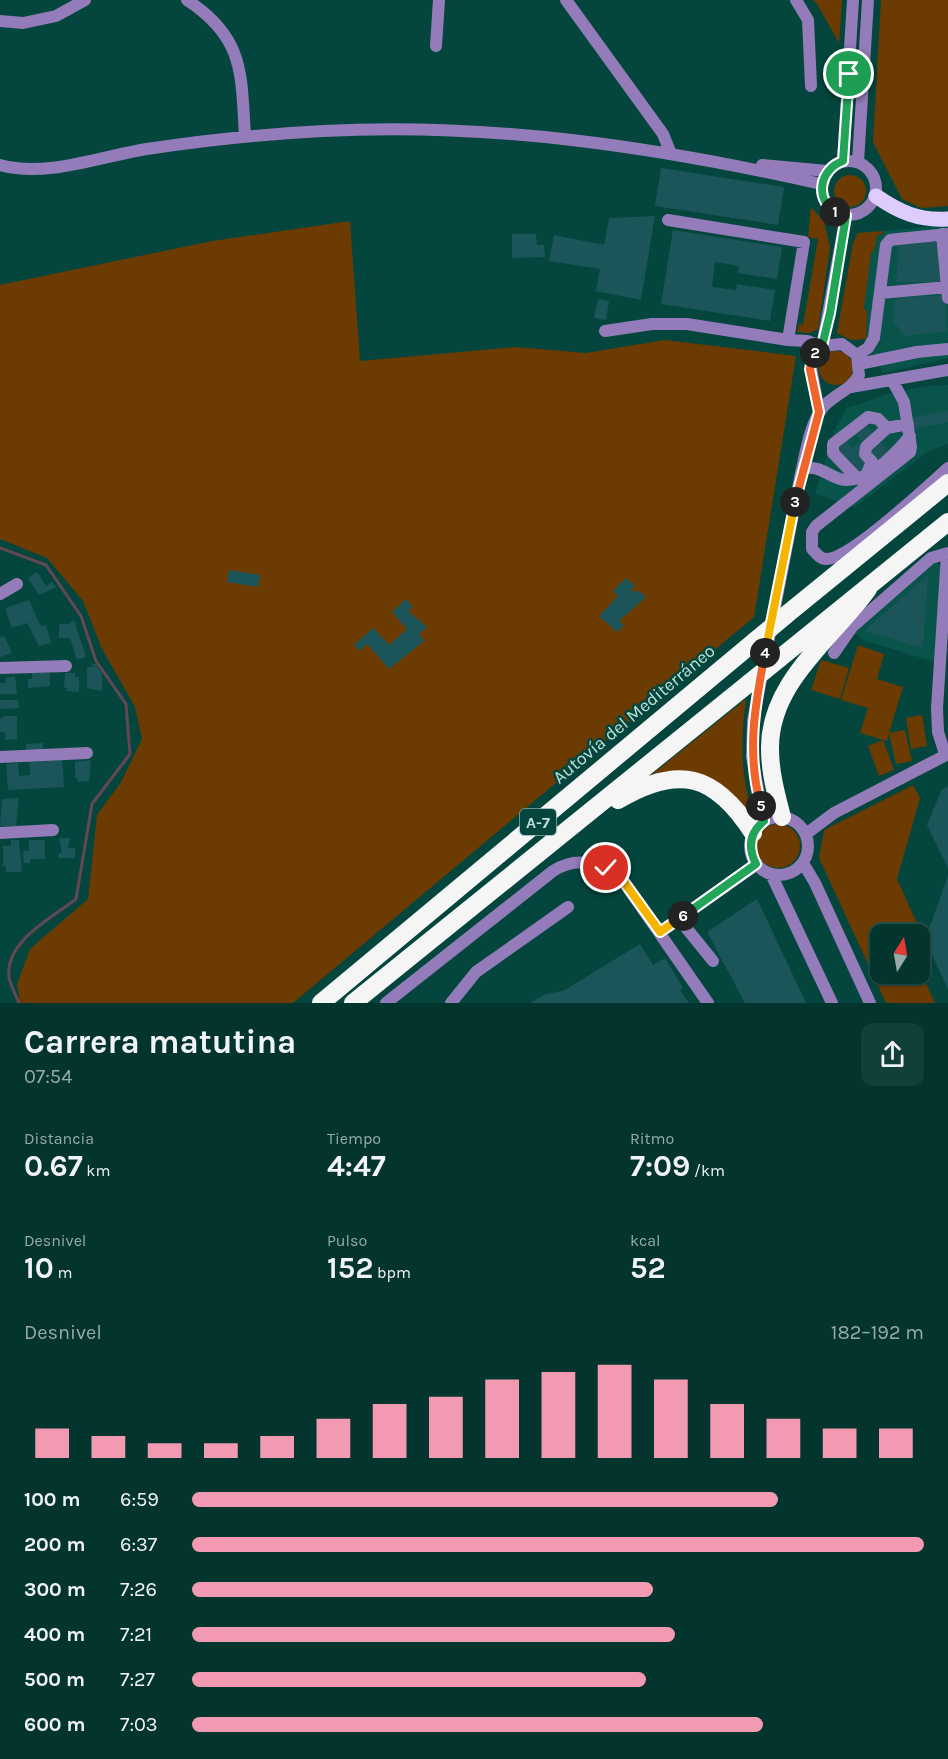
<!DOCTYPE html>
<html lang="es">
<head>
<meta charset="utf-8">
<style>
  :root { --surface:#03342e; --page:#113f3a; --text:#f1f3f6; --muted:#97aaaa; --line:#244f4a; --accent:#f19ab2 }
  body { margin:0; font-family:Karla,sans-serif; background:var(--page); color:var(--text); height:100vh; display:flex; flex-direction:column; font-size:22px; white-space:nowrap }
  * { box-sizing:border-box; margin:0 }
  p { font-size:20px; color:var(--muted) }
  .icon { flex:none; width:33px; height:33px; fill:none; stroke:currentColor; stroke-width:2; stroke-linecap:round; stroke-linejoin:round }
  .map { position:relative; height:1003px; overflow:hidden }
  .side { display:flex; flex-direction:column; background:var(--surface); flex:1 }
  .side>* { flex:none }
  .needle { width:39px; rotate:11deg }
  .buttons { position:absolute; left:870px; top:924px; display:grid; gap:12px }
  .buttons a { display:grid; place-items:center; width:60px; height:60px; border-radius:12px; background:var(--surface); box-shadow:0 2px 4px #0004,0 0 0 2px var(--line); font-size:30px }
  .pin { position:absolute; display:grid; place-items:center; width:51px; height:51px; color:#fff; margin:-26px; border:3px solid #fff; border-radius:50%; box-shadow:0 2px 6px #0007 }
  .km { position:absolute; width:30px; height:30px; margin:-15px; border-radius:50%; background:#222; color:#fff; font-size:16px; line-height:30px; text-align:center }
  .round { display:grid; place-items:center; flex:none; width:63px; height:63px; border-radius:12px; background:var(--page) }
  .head { display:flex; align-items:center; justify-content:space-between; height:102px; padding:0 24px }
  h1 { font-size:33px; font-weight:700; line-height:45px }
  .metrics { display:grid; grid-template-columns:repeat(3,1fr); gap:9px; height:102px; padding:6px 24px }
  .metrics div { display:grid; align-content:center }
  .metrics b { font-size:30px; font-weight:700 }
  .metrics small { font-size:16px; font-weight:400 }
  .metrics p { font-size:16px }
  .chart { height:168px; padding:12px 24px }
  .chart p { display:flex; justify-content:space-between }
  .chart svg { width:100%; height:108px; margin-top:6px; stroke:var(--accent); stroke-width:6 }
  ul { padding:0 24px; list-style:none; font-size:20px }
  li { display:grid; grid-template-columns:96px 72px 1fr; align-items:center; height:45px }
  li i { height:15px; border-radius:8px; background:var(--accent) }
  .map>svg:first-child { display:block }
</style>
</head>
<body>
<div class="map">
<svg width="948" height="1003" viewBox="0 0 948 1003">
  <rect width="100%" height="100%" fill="#04463d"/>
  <path fill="#08544b" d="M948,225V358L883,373L866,339L867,312L864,308L871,253L874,250L877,235L883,234L882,231Z
    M948,385V444L927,452L855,507L815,494L834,431L847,408L888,394L926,386Z
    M932,555L941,568L935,662L865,641L845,626Z"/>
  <path fill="#6c3b02" d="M813,0H842L839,43L817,4Z
    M881,0H948V206L921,208L902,199L873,142Z
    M834 191a16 16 0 1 1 32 0a16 16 0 1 1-32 0Z
    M811,207L824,222L830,247L818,329L810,333L797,332L799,324L803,325L818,239L808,237Z
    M350,221L360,361L516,347L586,353L665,340L796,356L754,617L293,1003H20L17,984L30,949L88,899L97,815L121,782L142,739L135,707L102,649L83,601L47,558L0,539V285L212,241Z
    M882,231L883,234L877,235L874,250L871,253L864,308L867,312L866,339L851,340L837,333L853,243L858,233Z
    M819 368a17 17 0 1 1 34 0a17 17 0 1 1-34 0Z
    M858,645L884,654L877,679L903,687L889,733L905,730L912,761L896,764L889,733L887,741L860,733L868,708L841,700Z
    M821,660L849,668L840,699L811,690Z
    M746,699C741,737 740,771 751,808L747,813L724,792L650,776Z
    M922,715L927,746L911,749L906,718Z
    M883,740L894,770L879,776L868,746Z
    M913,785L920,798L897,879L916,921L913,934H880V974L920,971L935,1003H886L819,858L824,830Z
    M756 846a22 22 0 1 1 44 0a22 22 0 1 1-44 0Z"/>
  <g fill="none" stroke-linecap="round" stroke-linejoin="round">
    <path stroke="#644755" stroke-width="3" d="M0,548L46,565L81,616L96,661L126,704L130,754L92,804L76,899C52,918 5,941 9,977C10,985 16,995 19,1003"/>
  </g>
  <path fill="#1b5559" d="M661,168L784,187L778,225L655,206Z
    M655,216L641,300L596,291L600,269L549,261L554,235L604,245L609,218Z
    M673,230L782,247L777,279L738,273L739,266L715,262L712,287L736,290L737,284L775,290L770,321L661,304Z
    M512,234H536L537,245H544L545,257L512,258Z
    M940,240L943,282H896L899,243Z
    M945,295L947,331L905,336L893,321L895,298Z
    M598,299L609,301L606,320L594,318Z
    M948,411V422L912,429L910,418Z
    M867,425L889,452L856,473L836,450L847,441L852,448L861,441L856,434Z
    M229,570L260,575L258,587L227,582Z
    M37,572L46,586L52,582L56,587L39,595L28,578Z
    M928,575L923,648L864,631Z
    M626,578L635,586L631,589L636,593L638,590L646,597L619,621L624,625L617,632L599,616L618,596L613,591Z
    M406,599L413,607L408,611L427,627L419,634L424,641L389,669L367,644L359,651L354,645L373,628L389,645L407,629L392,612Z
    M29,600L39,623L42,626L46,625L51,643L39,646L27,623L12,628L5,608Z
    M74,620L86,657L77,660L70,638H59V624H69Z
    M4,636L11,650L10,654L0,657V637Z
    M92,664H96L102,674V691L87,688V667H93Z
    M32,673H50V686L28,688V679H32Z
    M65,673H75V677H79V692L67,691V688H64Z
    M15,676L17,694H0V683H6V678Z
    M0,700H18L19,708L0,709Z
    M4,716H17V739L5,740V732H0V719Z
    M43,743V752L26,753V744Z
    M62,757L64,787L8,790L6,764L18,763L19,776L30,775L29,759Z
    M91,760L89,781L78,782V778H75V762Z
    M948,786V868L927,825L942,789Z
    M19,798L16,826H0L2,799Z
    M59,838H70L68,848H75V858H59V853H62Z
    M11,840H19L22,872H6V866H3V846H11Z
    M29,840H45V859H30V863H24L23,851H29Z
    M948,876V989L925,940Z
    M757,899L806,1003H745L707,932Z
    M640,944L653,965L665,958L683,988L680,990L689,1003H530L546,994L563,991Z"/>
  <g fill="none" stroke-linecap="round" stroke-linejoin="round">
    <path stroke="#937cb9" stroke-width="12" d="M187,0C245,38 241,74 245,136
      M566,0L663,134L671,154
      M796,0L808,20L811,86
      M0,21L23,23L56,16L85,0
      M436,46L439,0
      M822 188a27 27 0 1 1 54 0a27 27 0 1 1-54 0Z
      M843,161L853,0
      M858,162L868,0
      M0,165C47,178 101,156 147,149C206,140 264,134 323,131C491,122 658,147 821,184
      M762,165L827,171
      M942,234L948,298
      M880,293L948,287
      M605,331L652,324H687L788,340L804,242L668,220
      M788,340L807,341L821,346
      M822,346L846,216
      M857,355L868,348L874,338L886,245L890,240L898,239L948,234
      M859,364L917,352L948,349
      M892,380L904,402L911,447L910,452L816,526L812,532V549C816,553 820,559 826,559C849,560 928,486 948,468
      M851,387L948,370
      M801,473L805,468C820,466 827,475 840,479C866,486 895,454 910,436
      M867,473L872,462L865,454L866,447L887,428L908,424
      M858,479L833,453V444L868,417L878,419L887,428
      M0,594L17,584
      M834,653L852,627L931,558L948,553
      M0,668L66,666
      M945,754L938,732L937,708L947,554
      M0,757L87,753
      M750 846a29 29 0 1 1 58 0a29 29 0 1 1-58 0Z
      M764,821L752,757L753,721L801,473C806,452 810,422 824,406C835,394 851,390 859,375L857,355L842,344L821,346L810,362L819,412
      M0,833L53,830
      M806,834L834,813L948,754
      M803,863L815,883L870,1003
      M771,874L832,1003
      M679,919L713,961
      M660,932L757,864
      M386,1003L553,871C578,855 603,863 624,882L708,1003
      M451,1003L476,972L568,907"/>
    <path stroke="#dfccfe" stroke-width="15" d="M876,196C899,212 919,221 948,219"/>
    <path stroke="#f5f5f5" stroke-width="18" d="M786,615L948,483
      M780,658L948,522
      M618,800C679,764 715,774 753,833
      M782,817C776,794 770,772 770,749C769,682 833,638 868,589
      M321,1003L755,641
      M353,1003L748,684"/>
    <path stroke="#f5f5f5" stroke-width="18" d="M755,641L786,615
      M748,684L780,658"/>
  </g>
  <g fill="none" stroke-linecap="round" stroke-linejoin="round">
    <g stroke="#fff" stroke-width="12">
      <path id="split-1" d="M835,212C814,198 820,169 843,161L849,74"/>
    </g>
    <g stroke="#fff" stroke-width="12">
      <path id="split-2" d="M815,353L822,346L830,313L846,216L835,212"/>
    </g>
    <g stroke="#fff" stroke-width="12">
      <path id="split-3" d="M795,502L819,412L810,369L815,353"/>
    </g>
    <g stroke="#fff" stroke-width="12">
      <path id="split-4" d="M765,653L795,502"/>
    </g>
    <g stroke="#fff" stroke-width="12">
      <path id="split-5" d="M761,806C746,753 755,705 765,653"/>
    </g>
    <g stroke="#fff" stroke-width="12">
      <path id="split-6" d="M683,916L756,864C748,848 749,833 764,821L761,806"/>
    </g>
    <g stroke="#fff" stroke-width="12">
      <path id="split-7" d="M606,868L624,882L660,932L683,916"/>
    </g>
    <use href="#split-1" stroke="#22a559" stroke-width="8"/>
    <use href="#split-2" stroke="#22a559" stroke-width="8"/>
    <use href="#split-3" stroke="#f0652b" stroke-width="8"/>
    <use href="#split-4" stroke="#f5b400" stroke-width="8"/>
    <use href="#split-5" stroke="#f0652b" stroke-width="8"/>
    <use href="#split-6" stroke="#22a559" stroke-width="8"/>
    <use href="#split-7" stroke="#f5b400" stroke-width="8"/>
  </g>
  <g text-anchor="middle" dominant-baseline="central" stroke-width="5" stroke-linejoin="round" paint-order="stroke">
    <rect fill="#04463d" stroke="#86b2aa" stroke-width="1.5" x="520" y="809" width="36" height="26" rx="4.5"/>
    <g font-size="16" font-weight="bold" fill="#bde1d9">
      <text x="538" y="822">A-7</text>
    </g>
    <g font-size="18" fill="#bde1d9" stroke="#04463d">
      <text transform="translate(634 714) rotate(-40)">Autovía del Mediterráneo</text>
    </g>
  </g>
</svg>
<div class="buttons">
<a><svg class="needle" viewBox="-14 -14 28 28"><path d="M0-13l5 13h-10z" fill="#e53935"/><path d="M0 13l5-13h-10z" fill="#97aaaa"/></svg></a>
</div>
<div class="pin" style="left:849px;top:74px;background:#1e9e55"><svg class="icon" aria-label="arrive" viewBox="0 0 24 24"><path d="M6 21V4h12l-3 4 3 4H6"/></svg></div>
<div class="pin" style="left:606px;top:868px;background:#d93025"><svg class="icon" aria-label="check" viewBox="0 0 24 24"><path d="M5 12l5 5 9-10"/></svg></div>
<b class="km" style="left:835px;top:212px">1</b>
<b class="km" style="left:815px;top:353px">2</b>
<b class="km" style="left:795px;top:502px">3</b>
<b class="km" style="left:765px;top:653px">4</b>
<b class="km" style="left:761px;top:806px">5</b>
<b class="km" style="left:683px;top:916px">6</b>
</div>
<section class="side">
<div class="head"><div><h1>Carrera matutina</h1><p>07:54</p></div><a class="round"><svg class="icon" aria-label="share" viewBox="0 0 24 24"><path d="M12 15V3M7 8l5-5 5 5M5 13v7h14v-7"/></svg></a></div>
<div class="metrics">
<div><p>Distancia</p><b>0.67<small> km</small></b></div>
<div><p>Tiempo</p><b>4:47</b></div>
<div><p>Ritmo</p><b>7:09<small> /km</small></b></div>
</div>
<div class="metrics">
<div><p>Desnivel</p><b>10<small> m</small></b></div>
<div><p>Pulso</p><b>152<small> bpm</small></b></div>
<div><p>kcal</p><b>52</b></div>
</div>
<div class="chart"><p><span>Desnivel</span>182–192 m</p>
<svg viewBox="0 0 160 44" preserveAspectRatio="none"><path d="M5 44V32M15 44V35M25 44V38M35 44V38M45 44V35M55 44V28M65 44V22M75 44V19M85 44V12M95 44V9M105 44V6M115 44V12M125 44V22M135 44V28M145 44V32M155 44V32"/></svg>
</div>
<ul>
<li><b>100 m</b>6:59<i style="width:80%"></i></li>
<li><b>200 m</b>6:37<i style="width:100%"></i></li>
<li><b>300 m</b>7:26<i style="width:63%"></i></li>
<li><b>400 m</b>7:21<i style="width:66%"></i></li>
<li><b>500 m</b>7:27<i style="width:62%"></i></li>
<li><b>600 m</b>7:03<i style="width:78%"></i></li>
</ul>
</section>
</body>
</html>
